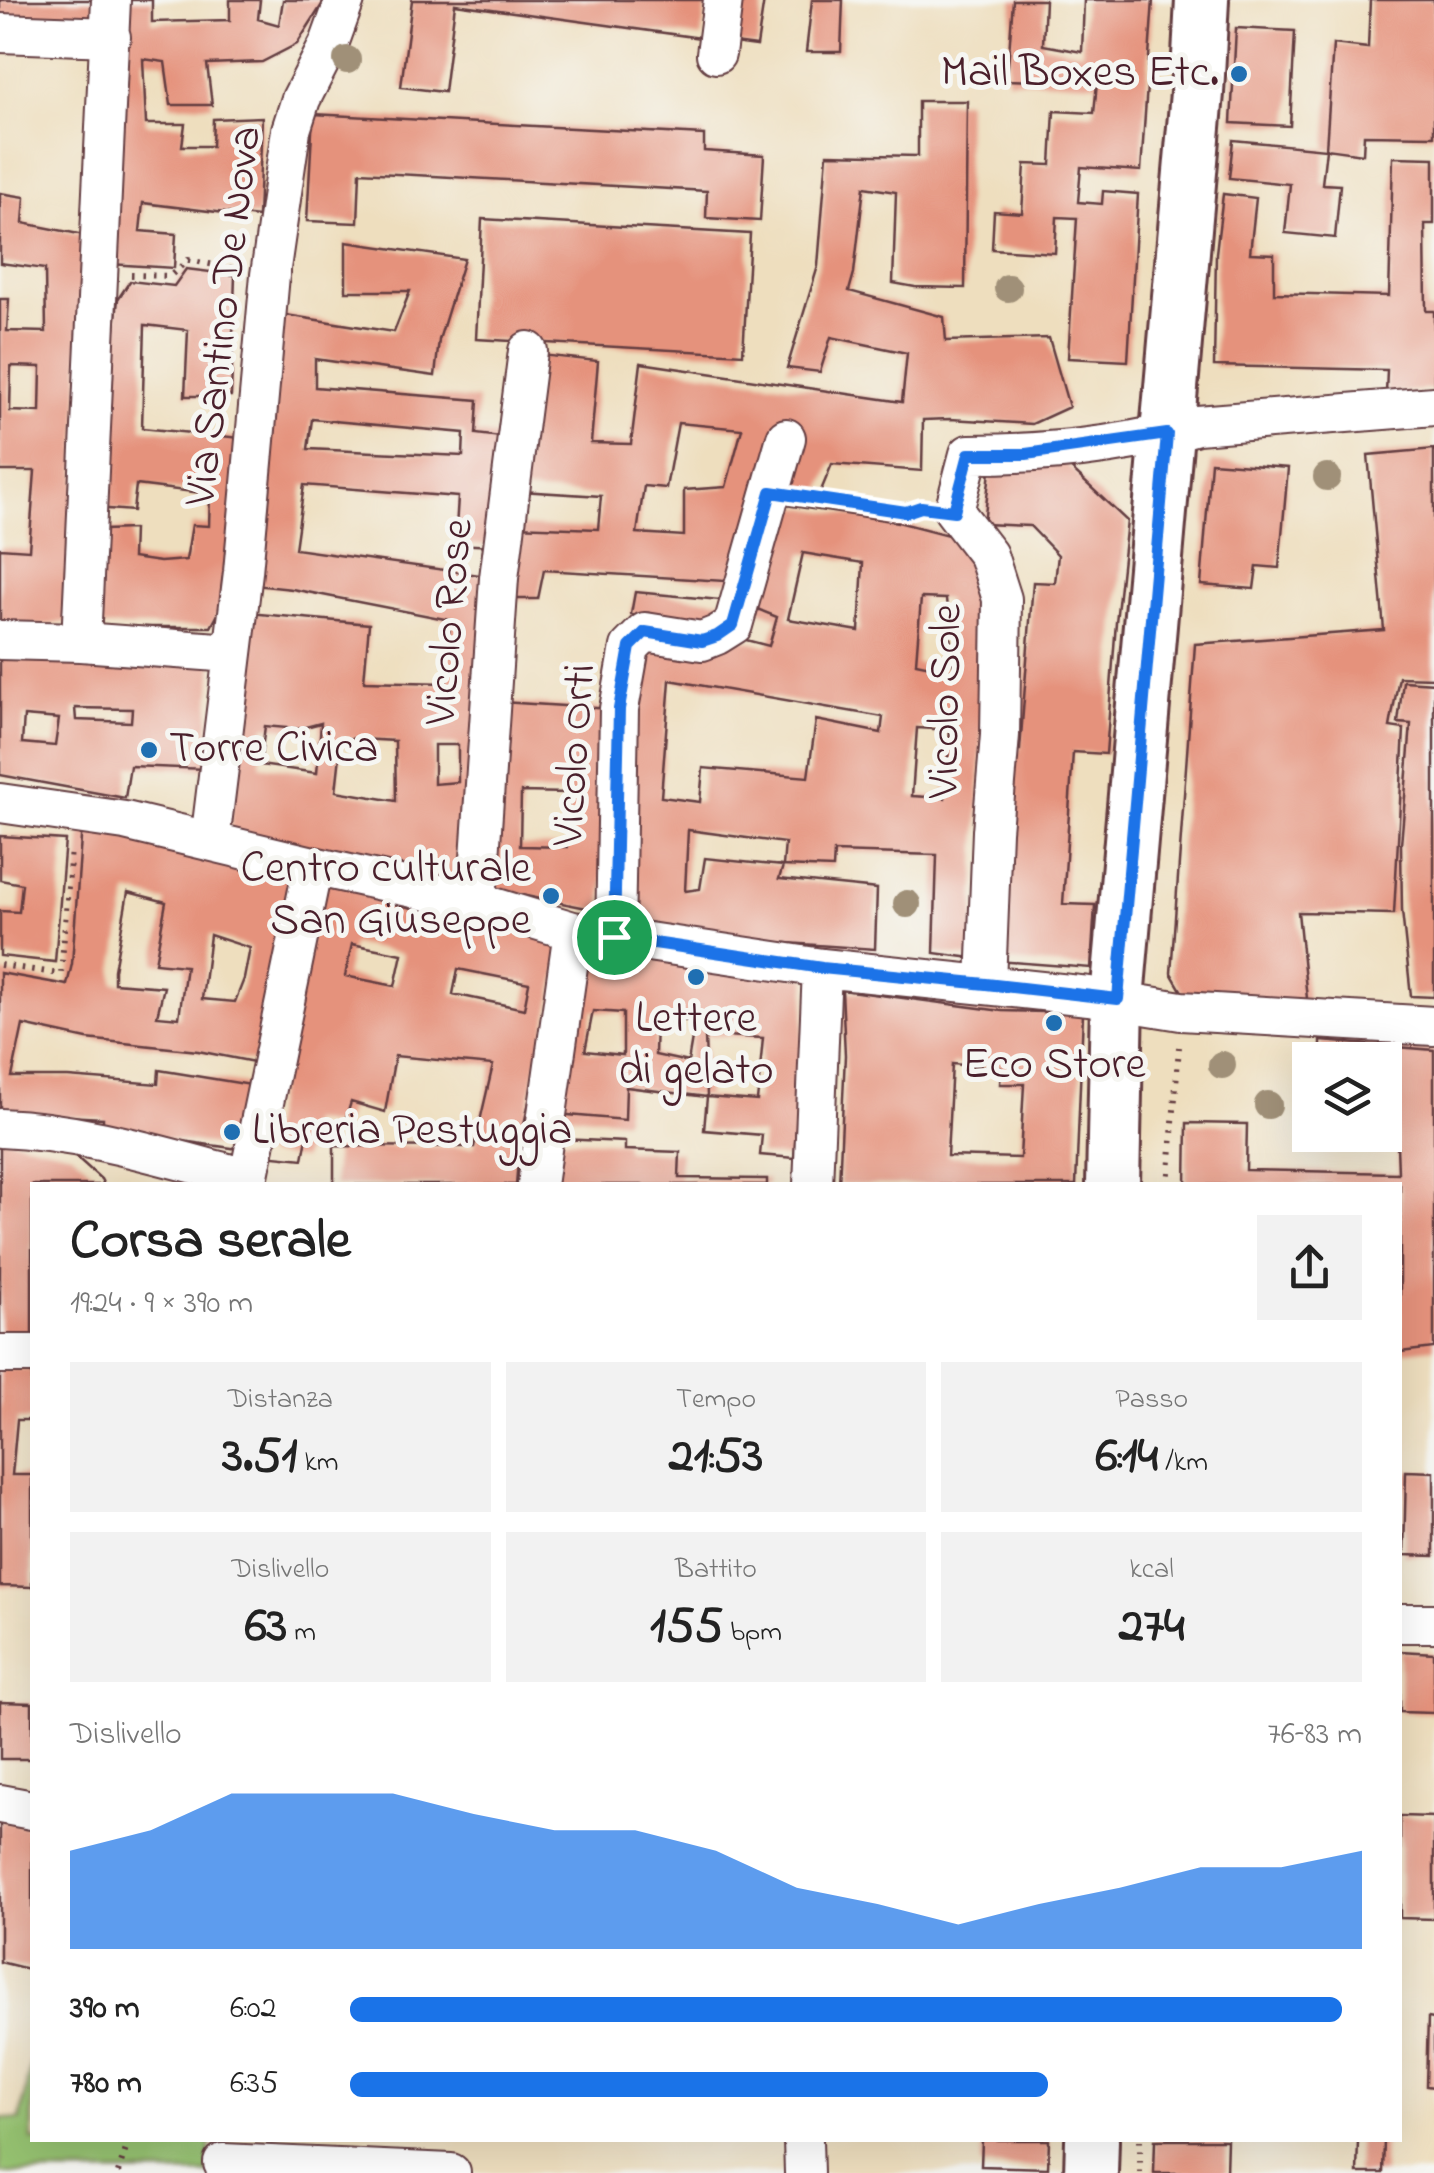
<!DOCTYPE html>
<html lang="it">
<head>
<meta charset="utf-8">
<style>
  :root { --surface:#fff; --page:#f2f2f2; --text:#222; --muted:#767676; --accent:#1a73e8 }
  body { margin:0; font-family:"Indie Flower",sans-serif; background:var(--page); color:var(--text); height:100vh; display:flex; flex-direction:column; font-size:38px; white-space:nowrap }
  * { box-sizing:border-box; margin:0 }
  p { font-size:32px; color:var(--muted) }
  .icon { flex:none; width:55px; height:55px; fill:none; stroke:currentColor; stroke-width:2; stroke-linecap:round; stroke-linejoin:round }
  .map { position:relative; flex:1; overflow:hidden }
  .panel { position:absolute; left:30px; top:1182px; width:1372px; height:960px; display:flex; flex-direction:column; background:var(--surface); border-radius:0px; box-shadow:0 10px 40px #0002 }
  .panel>* { flex:none }
  .tools { position:absolute; left:1292px; top:1042px; display:grid; gap:20px }
  .tools a { display:grid; place-items:center; width:110px; height:110px; border-radius:0px; background:var(--surface); box-shadow:0 10px 40px #0002; font-size:50px }
  .pin { position:absolute; display:grid; place-items:center; width:85px; height:85px; color:#fff; margin:-42px; border:5px solid #fff; border-radius:50%; box-shadow:0 2px 10px #0007 }
  .round { display:grid; place-items:center; flex:none; width:105px; height:105px; border-radius:0px; background:var(--page) }
  .headline { display:flex; align-items:center; justify-content:space-between; height:170px; padding:0 40px }
  h1 { font-size:55px; font-weight:800; line-height:75px }
  .stats { display:grid; grid-template-columns:repeat(3,1fr); gap:15px; height:170px; padding:10px 40px }
  .stats div { display:grid; align-content:center; border-radius:0px; background:var(--page); text-align:center }
  .stats b { font-size:50px; font-weight:800 }
  .stats small { font-size:28px; font-weight:400 }
  .stats p { font-size:28px }
  .chart { height:280px; padding:20px 40px }
  .chart p { display:flex; justify-content:space-between }
  .chart svg { width:100%; height:180px; margin-top:10px; fill:var(--accent); opacity:.7 }
  ul { padding:0 40px; list-style:none; font-size:32px }
  li { display:grid; grid-template-columns:160px 120px 1fr; align-items:center; height:75px }
  li i { height:25px; border-radius:12px; background:var(--accent) }
  .map>svg:first-child { display:block }
</style>
</head>
<body>
<div class="map">
<svg width="1434" height="2173" viewBox="0 0 1434 2173">
  <rect width="100%" height="100%" fill="#f6f6f2"/>
  <filter id="ink" filterUnits="userSpaceOnUse"><feTurbulence type="fractalNoise" baseFrequency=".01" numOctaves="2"/><feDisplacementMap in="SourceGraphic" scale="20" xChannelSelector="R" yChannelSelector="G"/><feConvolveMatrix kernelMatrix="1 2 1 2 8 2 1 2 1" color-interpolation-filters="sRGB"/></filter>
  <filter id="wash" filterUnits="userSpaceOnUse"><feTurbulence type="fractalNoise" baseFrequency=".0048" numOctaves="4" result="noise"/><feDisplacementMap in="SourceGraphic" scale="40" xChannelSelector="R" yChannelSelector="G"/><feGaussianBlur stdDeviation="2.25" result="paint"/><feColorMatrix in="noise" values="0 0 0 0 0 0 0 0 0 0 0 0 0 0 0 0 0 1.4 0 .05"/><feComposite in="paint" operator="in"/></filter>
  <g filter="url(#wash)">
    <rect width="100%" height="100%" fill="#eedebe"/>
    <path fill="#95c16f" stroke="#70704d" stroke-width="2.5" d="M32,2054V2140H210L208,2173H0V2118L20,2120Z"/>
    <g id="blocks">
      <path fill="#e5927c" fill-rule="evenodd" d="M0,0H94L95,22L0,18Z
        M119,0H152V22L230,20V0H260L258,19L279,25L283,0H325L297,44L262,62L207,64L212,105H171L165,62L143,59L146,124H185L182,146H212L213,119L262,117L258,217L143,203L140,231L176,234L174,268L110,264Z
        M412,0H707L701,38L455,4L444,92L401,87Z
        M726,0H764L757,46L719,41Z
        M812,0H843L841,52H806Z
        M1013,0H1045L1043,45L1082,52L1084,0H1153L1141,171L1081,167L1078,202L1102,204L1103,191L1138,194L1128,361L1068,358L1077,218L1057,217L1055,253L992,249L994,211L1022,213L1025,164L1051,165L1054,111L1094,113L1097,83L1007,80Z
        M1370,0H1434V136L1364,135L1363,154L1326,149L1333,44L1368,48Z
        M1236,28L1295,31L1290,126L1231,123Z
        M918,101H967L965,288L915,287L893,283L896,192L864,187L854,273L849,291L944,317L946,341L1049,338L1069,407L1032,424L950,419L923,420L922,471L832,464L820,493L787,490L741,582L544,570L538,599H509L515,526L598,529L601,496L521,491L541,355L598,361L591,443L631,444L641,363L902,402L907,353L831,337L820,372L787,368L818,266L827,154L918,156ZM678,423L742,429L726,487L684,490V536L637,533L644,486L666,488Z
        M313,114L704,135V151L764,155L760,221L706,218L707,191L360,172L358,223L307,221Z
        M1233,140L1326,149L1322,184L1340,185L1335,238L1285,233L1290,184L1229,178Z
        M1393,157L1434,158V224H1425L1426,311H1434V389L1386,394L1387,370L1214,366L1216,253L1223,194L1256,198L1250,253L1274,254V293L1389,296Z
        M0,193L25,197L23,223L84,235L72,621L42,626H0V548L29,550L35,471H0V299H9L7,331L46,332L45,269L0,263ZM11,366L41,367L40,412L10,411Z
        M482,219L750,234L743,354L476,339Z
        M346,242L464,259L439,340L435,376L315,359V387L478,400L476,434L509,438L494,546L455,544L458,497L304,485L295,549L487,576L470,886L230,830L249,613L369,624L364,681L446,683L450,620L292,589L254,585L279,314L394,332L410,291H346ZM312,419L464,433L463,456L308,449ZM321,723L317,773L260,765L265,726L298,729ZM342,738L395,741L396,801L336,791ZM434,745H458V782L434,784Z
        M186,269L235,275L231,396H185L188,330L145,325L142,428L241,438L232,588L211,627H97L103,530L133,529L132,558L160,562L186,560L192,525L209,526L210,494L136,485L133,511L96,508L118,299L130,281L174,286Z
        M1434,449V678L1399,677L1390,727L1404,729L1394,914L1298,912L1308,1008L1188,1002L1171,973L1195,644L1384,630L1368,455Z
        M991,462L1066,464L1127,521L1116,622L1106,754L1073,752L1063,904L1095,905L1091,968L997,961L1006,749L1020,750L1033,582L1055,583L1058,555L1030,526L984,524Z
        M1211,462L1288,468L1279,568L1257,566L1254,589L1201,585Z
        M779,504L898,522L952,536L989,577L972,958L934,953L937,855L834,852L833,868L783,866L785,843L688,830L685,891L700,889L705,858L783,866L779,879L877,889L875,949L772,942L683,930L622,918L637,659L655,642L727,635L769,646L777,617L747,605ZM803,553L863,563L859,631L788,619ZM921,598L946,599L954,671L916,663ZM670,680L883,717L881,733L816,720L808,777L703,768L700,802L661,797ZM917,728L950,730L945,798L912,796Z
        M635,592L731,601L706,630L631,614Z
        M0,652L213,663L206,769L130,766L125,798L0,775ZM75,708L132,709L131,722L76,720ZM24,716L59,719L55,746L22,743Z
        M1403,681L1434,683V997L1411,996L1402,911L1401,845L1411,724L1398,723Z
        M501,702L611,709L602,911L491,889ZM521,792L568,793L567,847L520,846Z
        M82,824L293,873L254,1062L198,1051L87,1039L23,1025L12,1077H68L158,1084L159,1070L251,1085L239,1149L103,1130V1118L66,1116L65,1124L0,1118V973L67,985L72,964ZM128,892L166,902L155,963L186,966L179,1018L157,1016L164,987L114,983V970ZM210,935L250,948L244,979L235,1002L202,999Z
        M0,836L65,840L55,962L0,956V911L19,912L22,884L0,880Z
        M323,878L565,939L519,1147L516,1185H334V1146L474,1147L493,1065L395,1056L385,1112L351,1102L343,1127L310,1121L303,1159L264,1155ZM352,944L402,954L395,986L345,976ZM458,969L529,983L524,1009L453,994Z
        M584,948L807,978L794,1158L760,1155L762,1135L704,1130L707,1097L757,1101L763,1038L705,1035L707,1097L626,1087L625,1120L557,1114ZM593,1011L623,1013V1055L585,1051ZM656,1020L695,1021L688,1062L655,1055Z
        M842,990L1002,1011L1083,1013L1076,1185H839L845,1055ZM952,1064L1001,1068L1000,1084H1024L1020,1158L947,1156Z
        M1321,1041L1434,1050V1348L1400,1352V1185H1186L1187,1123L1247,1124L1246,1170L1398,1173L1396,1118H1385V1060H1321Z
        M0,1137L72,1153L101,1179L104,1185H32V1343L0,1345Z
        M560,1139L625,1142V1150L680,1152L679,1178L767,1179V1185H555Z
        M0,1368L32,1369V1420H17L12,1475H32V1587L0,1586Z
        M1406,1471L1434,1472V1556L1404,1555Z
        M1400,1651L1434,1653V1713L1400,1712Z
        M0,1702L32,1703V1759H0Z
        M1400,1816L1434,1817V1919L1400,1918Z
        M0,1820L32,1827V1970L0,1962Z
        M1428,2018L1434,2019V2087L1426,2086Z
        M982,2140H1049L1048,2168L981,2166Z
        M1155,2140H1227L1226,2173H1154Z
        M1358,2140H1384L1383,2173H1357Z"/>
    </g>
  </g>
  <g filter="url(#ink)">
    <use href="#blocks" fill-opacity="0" stroke="#633c41" stroke-width="2.5"/>
    <g fill="none" stroke-linecap="round" stroke-linejoin="round">
      <g stroke="#633c41" stroke-width="42">
        <path id="street" d="M0,33L111,37
          M716,54L723,0
          M0,640L81,642L232,653
          M81,642L111,0
          M0,803L125,821L313,866L477,902L573,931L615,937L822,968L1089,996L1181,1011L1434,1026
          M210,841L243,572L270,275L291,130L301,99L329,44L345,0
          M477,902L499,578L528,351
          M615,937L619,709L630,647L645,632L702,641L717,635L733,625L786,438
          M986,984L992,831L1000,735L1002,599L988,555L954,511L969,454C1045,454 1123,447 1197,425L1434,406
          M0,1128C84,1131 165,1157 247,1178
          M247,1185L313,866
          M537,1185L573,931
          M813,1185L822,968
          M0,1354H32
          M1400,1623H1434
          M0,1804L32,1810
          M803,2140L804,2173
          M223,2163L451,2173"/>
      </g>
      <g stroke="#633c41" stroke-width="58">
        <path id="secondary" d="M1113,1185L1117,999L1197,93L1202,0
          M1091,2173L1092,2140"/>
      </g>
      <path stroke="#633c41" stroke-width="6" stroke-dasharray="2.5 8" stroke-linecap="butt" d="M131,275L170,276L188,260L236,269
        M807,498L906,513L922,507
        M0,965L61,974L71,849
        M1168,1185L1179,1047
        M118,2173L129,2140
        M1140,2173V2140"/>
      <use href="#street" stroke="#fff" stroke-width="38"/>
      <use href="#secondary" stroke="#fff" stroke-width="52"/>
    </g>
    <g fill="#a09078">
      <circle cx="347" cy="60" r="14"/>
      <circle cx="1008" cy="288" r="14"/>
      <circle cx="1327" cy="477" r="14"/>
      <circle cx="907" cy="904" r="14"/>
      <circle cx="1222" cy="1065" r="14"/>
      <circle cx="1268" cy="1105" r="14"/>
    </g>
  </g>
  <g fill="none" stroke-linecap="round" stroke-linejoin="round" filter="url(#ink)">
    <g stroke="#fff" stroke-width="20">
      <path id="route" d="M1167,434L1118,999L986,984L822,968L614,937L619,709L630,647L645,632L702,641L717,636L733,625L771,492L906,512L921,507L954,511L969,454H1026Z"/>
    </g>
    <use href="#route" stroke="#1a73e8" stroke-width="12"/>
  </g>
  <g fill="#1f6fb2" stroke="#f6f6f2" stroke-width="4">
    <circle cx="1239" cy="74" r="10"/>
    <circle cx="149" cy="750" r="10"/>
    <circle cx="551" cy="896" r="10"/>
    <circle cx="696" cy="977" r="10"/>
    <circle cx="1054" cy="1023" r="10"/>
    <circle cx="232" cy="1132" r="10"/>
  </g>
  <g text-anchor="middle" dominant-baseline="central" stroke-width="10" stroke-linejoin="round" paint-order="stroke">
    <g font-size="45" fill="#4a1f2b" stroke="#f6f6f2" text-anchor="end">
      <text x="1219" y="74">Mail Boxes Etc.</text>
      <text x="169" y="750" text-anchor="start">Torre Civica</text>
      <text x="531" y="870">Centro culturale<tspan x="531" dy="52">San Giuseppe</tspan></text>
      <text x="696" y="1020" text-anchor="middle">Lettere<tspan x="696" dy="52">di gelato</tspan></text>
      <text x="1054" y="1066" text-anchor="middle">Eco Store</text>
      <text x="252" y="1132" text-anchor="start">Libreria Pestuggia</text>
    </g>
    <g font-size="45" fill="#4a1f2b" stroke="#f6f6f2">
      <text transform="translate(225 316) rotate(-83)">Via Santino De Nova</text>
      <text transform="translate(451 622) rotate(-85)">Vicolo Rose</text>
      <text transform="translate(947 701) rotate(-89)">Vicolo Sole</text>
      <text transform="translate(576 755) rotate(-86)">Vicolo Orti</text>
    </g>
  </g>
</svg>
<div class="tools">
<a><svg class="icon" aria-label="layers" viewBox="0 0 24 24"><path d="M12 4l9 5-9 5-9-5zM3 14l9 5 9-5"/></svg></a>
</div>
<div class="pin" style="left:614px;top:937px;background:#1e9e55"><svg class="icon" aria-label="arrive" viewBox="0 0 24 24"><path d="M6 21V4h12l-3 4 3 4H6"/></svg></div>
<section class="panel">
<div class="headline"><div><h1>Corsa serale</h1><p>19:24 · 9 × 390 m</p></div><a class="round"><svg class="icon" aria-label="share" viewBox="0 0 24 24"><path d="M12 15V3M7 8l5-5 5 5M5 13v7h14v-7"/></svg></a></div>
<div class="stats">
<div><p>Distanza</p><b>3.51<small> km</small></b></div>
<div><p>Tempo</p><b>21:53</b></div>
<div><p>Passo</p><b>6:14<small> /km</small></b></div>
</div>
<div class="stats">
<div><p>Dislivello</p><b>63<small> m</small></b></div>
<div><p>Battito</p><b>155<small> bpm</small></b></div>
<div><p>kcal</p><b>274</b></div>
</div>
<div class="chart"><p><span>Dislivello</span>76–83 m</p>
<svg viewBox="0 0 160 44" preserveAspectRatio="none"><path d="M0 44V20L10 15L20 6L30 6L40 6L50 11L60 15L70 15L80 20L90 29L100 33L110 38L120 33L130 29L140 24L150 24L160 20V44z"/></svg>
</div>
<ul>
<li><b>390 m</b>6:02<i style="width:98%"></i></li>
<li><b>780 m</b>6:35<i style="width:69%"></i></li>
</ul>
</section>
</div>
</body>
</html>
